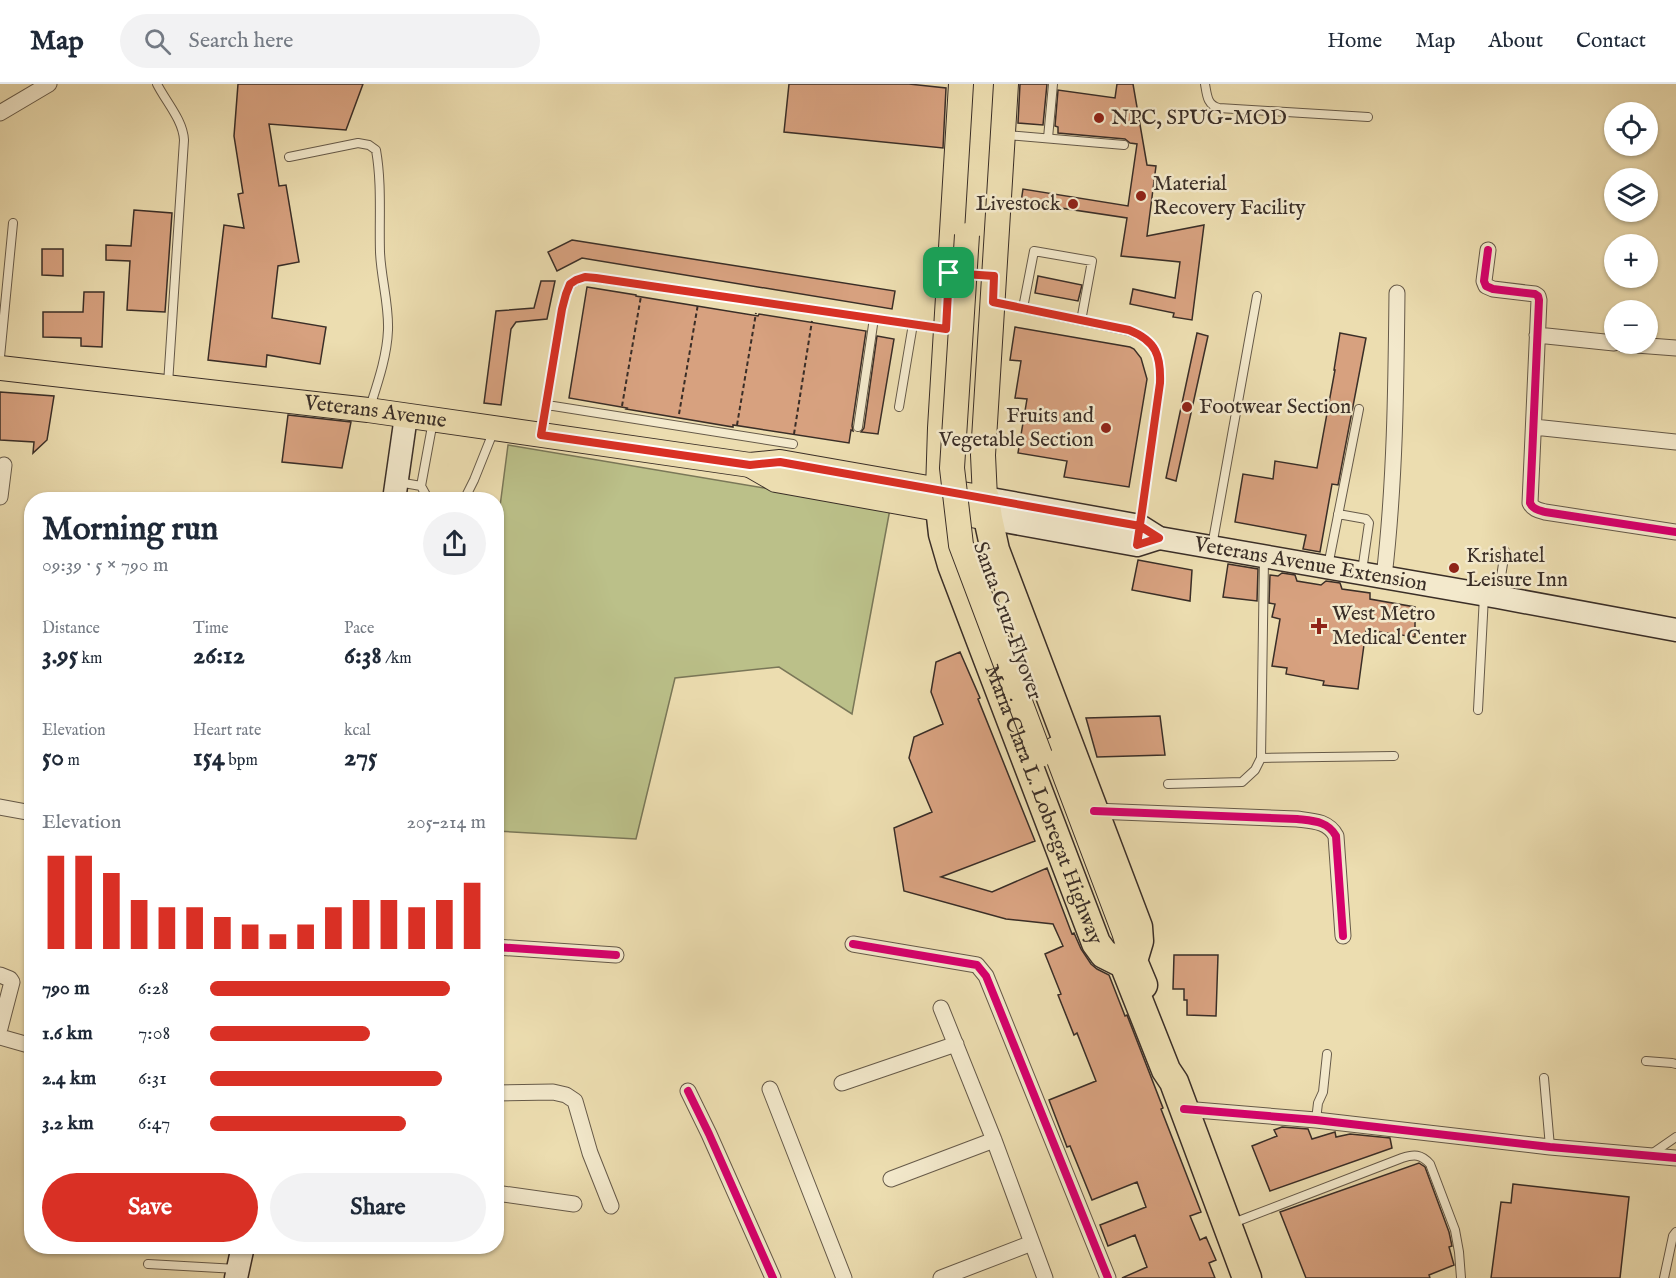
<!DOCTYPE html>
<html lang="en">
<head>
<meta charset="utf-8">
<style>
  :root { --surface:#fff; --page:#f2f2f3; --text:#1f2937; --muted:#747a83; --line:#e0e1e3; --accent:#d93025 }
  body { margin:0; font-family:"IM FELL English",serif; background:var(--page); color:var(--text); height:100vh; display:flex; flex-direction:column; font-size:22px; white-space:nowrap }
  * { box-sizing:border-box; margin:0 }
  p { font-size:20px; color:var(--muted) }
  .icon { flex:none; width:33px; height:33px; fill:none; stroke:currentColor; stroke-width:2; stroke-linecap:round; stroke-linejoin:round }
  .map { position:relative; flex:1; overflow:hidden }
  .panel { position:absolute; left:24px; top:408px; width:480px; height:762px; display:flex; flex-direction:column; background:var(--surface); border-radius:24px; box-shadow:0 2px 4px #0004 }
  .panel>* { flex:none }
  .controls { position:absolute; left:1604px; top:18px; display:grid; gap:12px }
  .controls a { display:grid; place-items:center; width:54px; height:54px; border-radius:50%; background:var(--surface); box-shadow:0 2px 4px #0004; font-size:30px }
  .pin { position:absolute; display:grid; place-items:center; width:51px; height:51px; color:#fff; margin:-26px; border-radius:12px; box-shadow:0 3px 9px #0006 }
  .round { display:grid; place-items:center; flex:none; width:63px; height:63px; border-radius:32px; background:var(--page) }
  .overview { display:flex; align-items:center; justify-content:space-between; height:102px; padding:0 18px }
  h1 { font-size:33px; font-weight:700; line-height:45px }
  .metrics { display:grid; grid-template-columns:repeat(3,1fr); gap:9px; height:102px; padding:6px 18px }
  .metrics div { display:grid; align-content:center }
  .metrics b { font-size:26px; font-weight:700 }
  .metrics small { font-size:16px; font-weight:400 }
  .metrics p { font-size:16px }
  .chart { height:168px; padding:12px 18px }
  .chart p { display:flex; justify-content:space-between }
  .chart svg { width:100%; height:108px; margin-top:6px; stroke:var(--accent); stroke-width:6 }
  .button { display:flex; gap:12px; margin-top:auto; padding:12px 18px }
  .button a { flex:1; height:69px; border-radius:36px; background:var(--accent); color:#fff; font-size:24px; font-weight:700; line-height:69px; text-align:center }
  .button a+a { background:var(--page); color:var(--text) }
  ul { padding:0 18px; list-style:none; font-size:20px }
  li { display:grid; grid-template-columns:96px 72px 1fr; align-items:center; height:45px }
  li i { height:15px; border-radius:8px; background:var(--accent) }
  header { display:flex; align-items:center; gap:36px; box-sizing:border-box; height:84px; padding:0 30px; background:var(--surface); border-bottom:2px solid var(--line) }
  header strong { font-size:28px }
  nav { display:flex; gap:33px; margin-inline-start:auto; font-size:21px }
  .search { width:420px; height:54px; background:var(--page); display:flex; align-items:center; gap:15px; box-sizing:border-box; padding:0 21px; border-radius:33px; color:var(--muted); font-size:22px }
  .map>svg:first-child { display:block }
</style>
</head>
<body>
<header>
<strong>Map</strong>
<div class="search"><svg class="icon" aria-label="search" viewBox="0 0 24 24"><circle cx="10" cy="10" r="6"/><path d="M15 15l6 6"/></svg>Search here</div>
<nav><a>Home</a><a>Map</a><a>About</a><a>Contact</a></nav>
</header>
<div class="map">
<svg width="1676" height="1194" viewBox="0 0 1676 1194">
  <rect width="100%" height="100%" fill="#ecddb0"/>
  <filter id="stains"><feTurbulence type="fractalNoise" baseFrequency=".00333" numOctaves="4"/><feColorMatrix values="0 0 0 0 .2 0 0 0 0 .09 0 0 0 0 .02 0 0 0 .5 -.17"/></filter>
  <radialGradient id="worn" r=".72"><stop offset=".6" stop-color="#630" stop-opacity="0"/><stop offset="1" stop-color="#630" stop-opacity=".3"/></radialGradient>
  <path fill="#bbc089" stroke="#7a7758" stroke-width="1.5" d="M508,361L890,425L852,630L779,583L675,594L636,755L497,747L496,453Z"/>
  <path fill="#d7a17f" stroke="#3a2e27" stroke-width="1.5" d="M238,0H363L346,46L269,40L279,102L286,101L299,178L278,182L272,234L326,243L320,280L267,271L266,283L208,276L224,141L244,144L238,110L243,109L234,52Z
    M789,0H909L946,4L943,64L784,48Z
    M1020,0H1047L1043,41L1018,39Z
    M1117,0H1133L1147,81L1156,82L1147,152L1204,141L1192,236L1173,233L1174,229L1130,220L1133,205L1175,214L1180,178L1121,172L1127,134L1021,118L1023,105L1128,122L1137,60L1130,59L1125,55L1058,49V43L1055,42L1058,6L1115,14Z
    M134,126L172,129L165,228L127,226L130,177L106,176V161L131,162Z
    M572,156L895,207L892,225L582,174L557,187L548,168Z
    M42,165H63V192L42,191Z
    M1038,192L1082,201L1078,217L1035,209Z
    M541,197H555L547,235L516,238L511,245L501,321L484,319L496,227L534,224Z
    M587,203L636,211V212L758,232L759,230L866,247L852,342L853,347L851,346L849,359L733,341V343L626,325L627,324L569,314Z
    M84,208H104L102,263L81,262V254L43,253V228H83Z
    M1015,243L1130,263L1134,265L1141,274L1147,295L1129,403L1064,393L1067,377L1018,369L1027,315L1015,314L1021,277L1010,276Z
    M1197,249L1208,252L1176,397L1166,394Z
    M1340,249L1366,254L1338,401L1332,400L1320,468L1303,465L1306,451L1235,438L1243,390L1273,395L1275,377L1317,384L1335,286H1334Z
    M877,252L894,255L878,350L861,348L864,344Z
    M0,308L54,312L47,356L33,369L34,358L0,356Z
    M288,331L351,338L342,384L282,378Z
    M1138,476L1192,486L1190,517L1132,506Z
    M1228,480L1258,485L1257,517L1223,513Z
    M1282,489L1295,491L1297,497L1321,501L1326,497L1340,499L1342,505L1370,509V515L1415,523V553L1366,546L1358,605L1323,601L1324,597L1286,590L1287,584L1272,582L1280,535L1272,533L1275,520L1269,519L1270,491L1278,492Z
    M960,568L980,614L978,615L1035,757L941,793L992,808L1047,784L1072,850L1074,849L1081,865L1091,880L1097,885L1109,891L1125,932L1127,931L1163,1024L1161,1025L1201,1128L1190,1132L1200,1156L1206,1153L1216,1176L1209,1179L1215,1194H1122L1147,1183L1135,1151L1108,1162L1100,1141L1146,1123L1137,1098L1092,1116L1070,1062L1067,1063L1049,1016L1096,997L1077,949L1074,951L1058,911L1061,910L1045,870L1063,862L1053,840L1006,835L904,807L894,744L932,728L909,674L914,653L943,640L931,608L936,578Z
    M1160,632L1165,671L1097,673L1086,634Z
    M1174,871H1218L1216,932L1187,931V916H1184V905H1173Z
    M1282,1043L1308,1045L1312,1055L1335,1048L1336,1053L1350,1050L1390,1054L1392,1064L1270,1107L1252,1062L1277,1052L1274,1046Z
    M1419,1079L1425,1083L1449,1148L1452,1162L1449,1163L1454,1181L1429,1191L1430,1194H1306L1280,1128Z
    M1513,1100L1629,1113L1620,1194H1491L1501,1118L1511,1119Z"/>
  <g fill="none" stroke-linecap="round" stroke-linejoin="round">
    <g stroke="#665a49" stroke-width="10">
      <path id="lane" d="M157,0C166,18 183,36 184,56L168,300
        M1205,0C1207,11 1207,21 1219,24L1368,33
        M1007,51L1124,61
        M1048,54L1053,0
        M289,73L358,59L369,61L376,66C382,100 379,134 380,168C381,194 389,220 388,246C387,272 378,298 370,323
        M997,219L1129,247C1156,257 1161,271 1160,299L1140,440
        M1023,224L1034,167L1092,177L1081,237
        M0,273L13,139
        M547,321L793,360
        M899,323L913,240
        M858,343L874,234
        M542,347L562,225C566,208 566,199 585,193L943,244
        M398,398L421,402L427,413L429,416
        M421,402L433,337
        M464,416L474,396L494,346
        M1338,430L1366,435L1369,439L1362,487
        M1212,462L1257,212
        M1264,474L1261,674L1394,672
        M1328,482L1359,325
        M1498,512L1505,467
        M1478,626L1484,512
        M1168,700L1242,698L1255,686L1261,674
        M1646,977L1672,979L1676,980
        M1544,994L1550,1063
        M1316,1036L1318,1019L1323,1008L1327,970
        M1650,1071L1676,1053
        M1233,1139L1402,1074C1414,1070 1421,1070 1430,1080L1455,1146L1459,1168L1461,1194
        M148,1180L237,1185
        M1664,1194L1673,1152L1676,1148"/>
    </g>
    <g stroke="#665a49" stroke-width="17">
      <path id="street" d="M0,29L49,0
        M1488,166L1484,197L1486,202L1493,205L1535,210L1538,212L1539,216L1530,419C1533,425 1538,426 1545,428L1676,448
        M1537,251L1614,259
        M1623,260L1676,264
        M1534,343L1676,358
        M0,413L4,381
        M1384,493C1395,399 1396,304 1397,209
        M0,723L32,729
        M1094,727L1297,735C1313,737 1328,737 1336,752L1343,852
        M853,860L977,881L986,892L1108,1194
        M496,863L616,871
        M0,891L10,895L12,898L0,944
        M941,924L994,1056L1045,1194
        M0,953L32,962
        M842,999L956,960
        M770,1005L844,1194
        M688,1007L709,1050L773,1194
        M496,1009L553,1008L566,1011L575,1017L590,1069L611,1122
        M1184,1025L1316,1036L1550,1063L1676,1074
        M891,1095L994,1056
        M496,1109L574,1120
        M941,1194L1032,1159"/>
    </g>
    <g stroke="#3a2e27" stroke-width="25">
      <g id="secondary">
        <path id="s1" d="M985,414L1140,442L1159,454L1498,513L1676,546"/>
        <path d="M394,416L406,332"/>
        <path d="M988,434L1137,461L1159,454"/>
        <path d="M236,1194L243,1162"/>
      </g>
    </g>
    <g stroke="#3a2e27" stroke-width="26">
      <g id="primary">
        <path id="s2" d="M0,284L368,326L750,381L780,378L985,414L983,371L1006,0"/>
        <path d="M750,381L776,396L988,434"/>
        <path d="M938,406L940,344L961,0"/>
        <path d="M1055,665L1124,848L1133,877"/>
      </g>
    </g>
    <g stroke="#3a2e27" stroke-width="31">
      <g id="highway">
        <path id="s3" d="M938,406L943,450L952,481L1096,859L1104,870L1124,880L1166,986L1174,998L1247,1194"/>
        <path d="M985,414L988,434L995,466L1138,843L1139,857L1133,877L1143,901"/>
      </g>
    </g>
    <path stroke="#3a2e27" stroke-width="2" stroke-dasharray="4.5 3" stroke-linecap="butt" d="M622,322L641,212
      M679,330L698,220
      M737,341L756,229
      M794,350L812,237"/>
    <use href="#lane" stroke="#f3e9cc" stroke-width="8"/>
    <use href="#street" stroke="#f3e9cc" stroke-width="15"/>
    <use href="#secondary" stroke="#f3e9cc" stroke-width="22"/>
    <use href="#primary" stroke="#ecddb0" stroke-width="24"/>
    <use href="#highway" stroke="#ecddb0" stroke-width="28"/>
    <g stroke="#3a2e27" stroke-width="26" stroke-linecap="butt">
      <path id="primary-bridge" d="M967,151L952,384L961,461L1040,671"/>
    </g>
    <use href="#primary-bridge" stroke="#ecddb0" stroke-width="24"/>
    <g stroke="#f3e9cc" stroke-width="11">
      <path id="cycleway" d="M1488,166L1484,197L1486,202L1493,205L1535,210L1538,212L1539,216L1530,419C1533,425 1538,426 1545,428L1676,448
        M1094,727L1297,735C1313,737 1328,737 1336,752L1343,852
        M853,860L977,881L986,892L1108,1194
        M496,863L616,871
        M688,1007L709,1050L773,1194
        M1184,1025L1316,1036L1550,1063L1676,1074"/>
    </g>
    <use href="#cycleway" stroke="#d6006c" stroke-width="8"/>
  </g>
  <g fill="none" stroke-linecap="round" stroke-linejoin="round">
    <g stroke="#fff" stroke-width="12">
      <path id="route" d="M949,189L946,245L596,194L585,193L576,196L570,200L566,210L562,225L541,351L750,381L780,378L1140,442L1159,454L1137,461L1142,427L1160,299C1161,271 1156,257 1129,246L993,218L994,192L949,189"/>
    </g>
    <use href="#route" stroke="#d93025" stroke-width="8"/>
  </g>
  <g fill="#8f2418" stroke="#f3e9cc" stroke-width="2">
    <circle cx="1099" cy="34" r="6"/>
    <circle cx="1141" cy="112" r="6"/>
    <circle cx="1073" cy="120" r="6"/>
    <circle cx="1187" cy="323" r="6"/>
    <circle cx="1106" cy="344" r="6"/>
    <circle cx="1454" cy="484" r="6"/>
    <path d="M1316 533h6v6h6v6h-6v6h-6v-6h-6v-6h6z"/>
  </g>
  <g text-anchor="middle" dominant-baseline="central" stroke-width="5" stroke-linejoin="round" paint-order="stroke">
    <g font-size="21" fill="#3a2e27" stroke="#f3e9cc" text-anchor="start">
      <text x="1111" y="34">NPC, SPUG-MOD</text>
      <text x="1153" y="100">Material<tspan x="1153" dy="24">Recovery Facility</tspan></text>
      <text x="1061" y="120" text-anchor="end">Livestock</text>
      <text x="1199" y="323">Footwear Section</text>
      <text x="1094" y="332" text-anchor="end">Fruits and<tspan x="1094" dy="24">Vegetable Section</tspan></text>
      <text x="1466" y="472">Krishatel<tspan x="1466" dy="24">Leisure Inn</tspan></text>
      <text x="1332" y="530">West Metro<tspan x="1332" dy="24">Medical Center</tspan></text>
    </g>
    <g font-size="21" fill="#3a2e27" stroke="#f3e9cc">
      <text stroke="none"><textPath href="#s2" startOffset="378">Veterans Avenue</textPath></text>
      <text stroke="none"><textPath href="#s1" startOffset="334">Veterans Avenue Extension</textPath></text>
      <text transform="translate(1007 537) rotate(70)">Santa Cruz Flyover</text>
      <text stroke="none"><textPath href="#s3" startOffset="333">Maria Clara L. Lobregat Highway</textPath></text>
    </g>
  </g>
  <rect width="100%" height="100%" filter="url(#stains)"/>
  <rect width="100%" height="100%" fill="url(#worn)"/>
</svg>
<div class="controls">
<a><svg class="icon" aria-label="locate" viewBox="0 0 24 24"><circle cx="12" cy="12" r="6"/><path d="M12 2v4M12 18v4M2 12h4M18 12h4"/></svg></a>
<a><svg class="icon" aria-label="layers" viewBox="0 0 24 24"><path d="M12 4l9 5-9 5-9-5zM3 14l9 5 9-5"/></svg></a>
<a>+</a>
<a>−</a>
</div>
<div class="pin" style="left:949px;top:189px;background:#1e9e55"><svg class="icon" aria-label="arrive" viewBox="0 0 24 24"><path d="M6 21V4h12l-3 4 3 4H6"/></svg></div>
<section class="panel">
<div class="overview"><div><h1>Morning run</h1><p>09:39 · 5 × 790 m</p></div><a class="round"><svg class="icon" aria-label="share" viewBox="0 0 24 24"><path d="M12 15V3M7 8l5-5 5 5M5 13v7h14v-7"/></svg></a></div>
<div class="metrics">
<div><p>Distance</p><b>3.95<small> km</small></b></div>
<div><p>Time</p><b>26:12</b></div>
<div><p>Pace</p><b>6:38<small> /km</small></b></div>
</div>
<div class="metrics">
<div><p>Elevation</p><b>50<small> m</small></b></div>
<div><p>Heart rate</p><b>154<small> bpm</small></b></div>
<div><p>kcal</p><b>275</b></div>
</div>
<div class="chart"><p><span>Elevation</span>205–214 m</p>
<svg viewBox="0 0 160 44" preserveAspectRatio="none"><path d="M5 44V6M15 44V6M25 44V13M35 44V24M45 44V27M55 44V27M65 44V31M75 44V34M85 44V38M95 44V34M105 44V27M115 44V24M125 44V24M135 44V27M145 44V24M155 44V17"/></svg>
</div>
<ul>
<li><b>790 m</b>6:28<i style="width:87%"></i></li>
<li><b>1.6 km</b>7:08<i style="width:58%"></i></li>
<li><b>2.4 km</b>6:31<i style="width:84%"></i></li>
<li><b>3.2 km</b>6:47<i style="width:71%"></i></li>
</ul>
<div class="button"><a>Save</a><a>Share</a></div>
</section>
</div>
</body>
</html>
